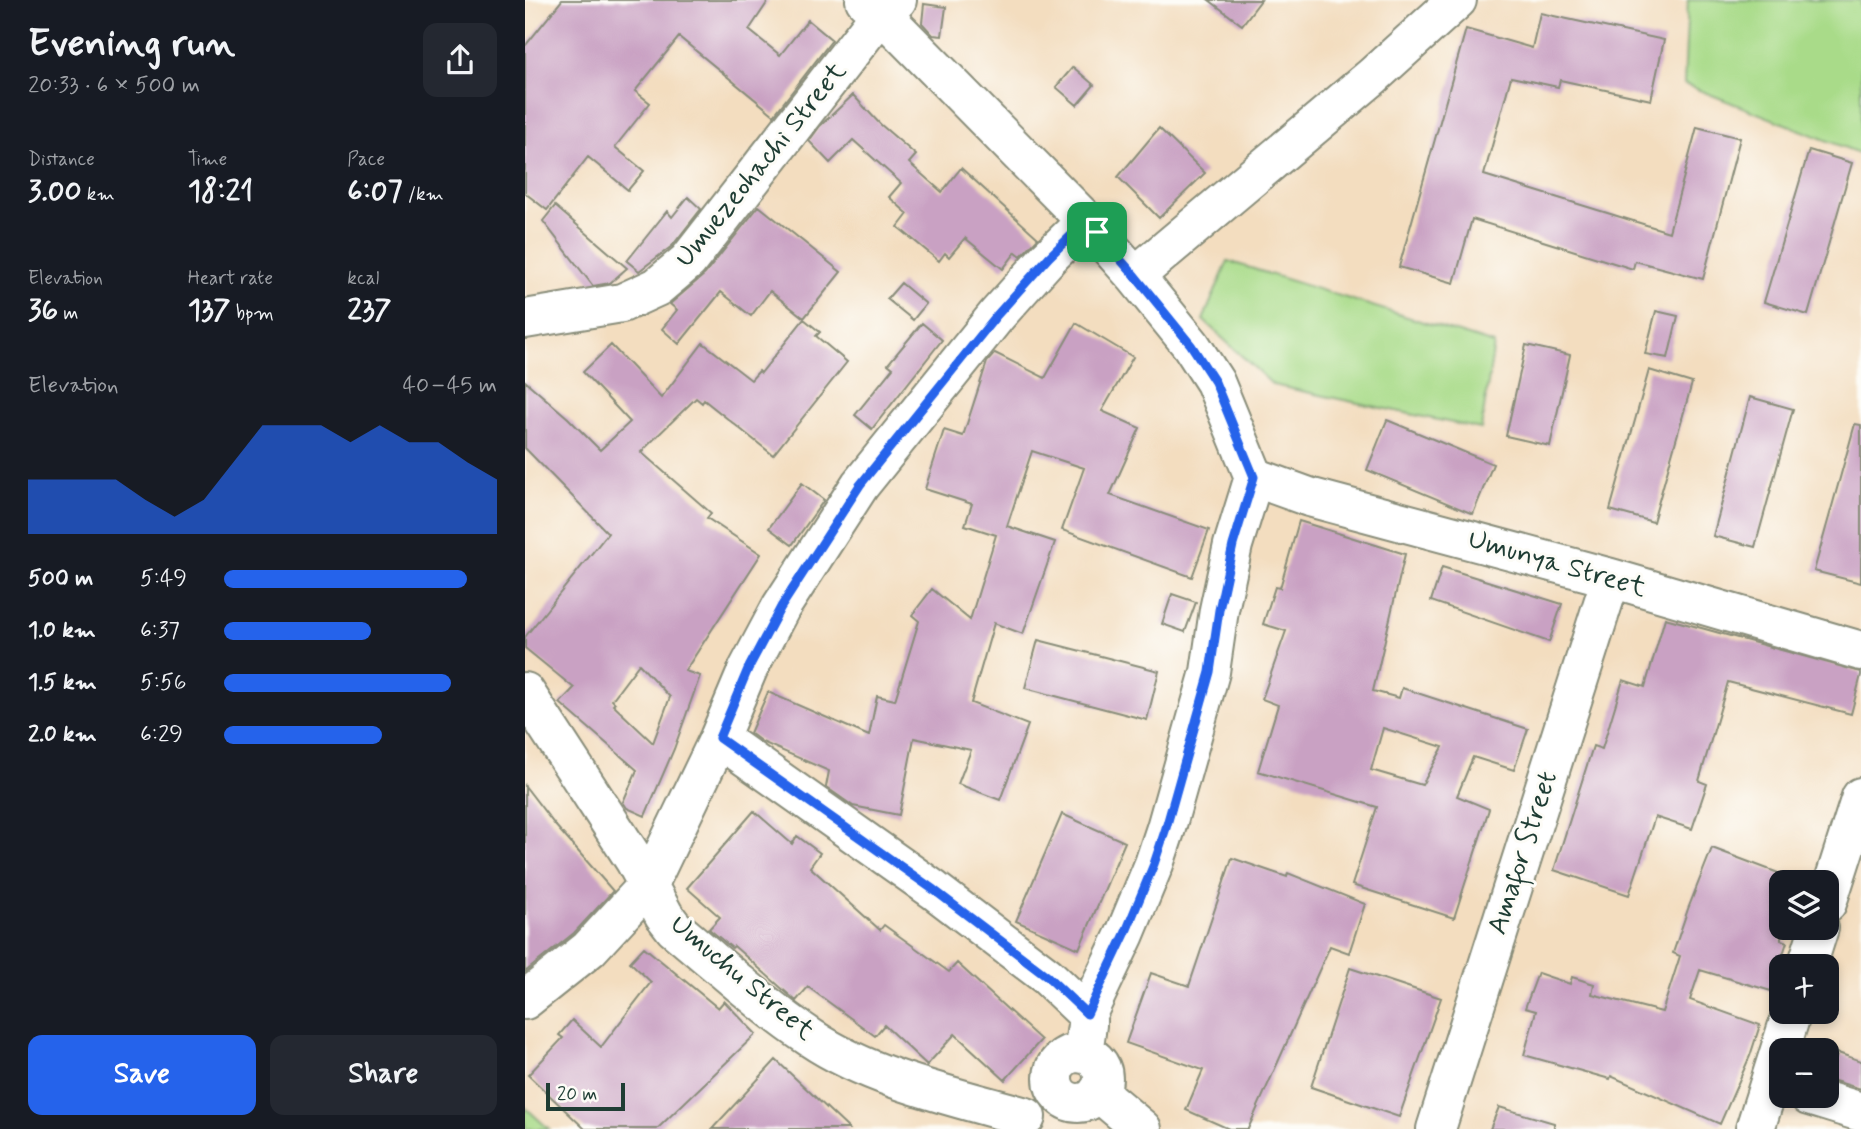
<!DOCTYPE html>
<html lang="en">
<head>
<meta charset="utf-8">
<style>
  :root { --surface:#171b24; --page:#242831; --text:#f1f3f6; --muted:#9ea1a6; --accent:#2563eb }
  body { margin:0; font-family:Mynerve,sans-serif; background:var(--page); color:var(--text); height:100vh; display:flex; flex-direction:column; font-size:26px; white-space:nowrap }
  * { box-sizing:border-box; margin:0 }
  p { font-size:23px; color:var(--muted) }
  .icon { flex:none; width:38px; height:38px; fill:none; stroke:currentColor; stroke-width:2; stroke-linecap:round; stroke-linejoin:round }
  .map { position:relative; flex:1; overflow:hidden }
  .drawer { display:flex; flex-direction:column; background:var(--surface); width:525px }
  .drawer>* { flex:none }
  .controls { position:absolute; left:1244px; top:870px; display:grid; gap:14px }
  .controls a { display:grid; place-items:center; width:70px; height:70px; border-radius:14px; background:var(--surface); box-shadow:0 4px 10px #0003; font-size:35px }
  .scale { position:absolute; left:21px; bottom:18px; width:79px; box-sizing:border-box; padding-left:7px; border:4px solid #1f3d34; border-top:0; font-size:19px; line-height:24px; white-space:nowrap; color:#1f3d34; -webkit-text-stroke:5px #fdfcf7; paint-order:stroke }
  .pin { position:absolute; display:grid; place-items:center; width:60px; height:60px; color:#fff; margin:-30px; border-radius:14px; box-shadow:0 4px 10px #0006 }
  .round { display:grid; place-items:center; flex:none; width:74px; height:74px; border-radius:14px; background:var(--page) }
  .overview { display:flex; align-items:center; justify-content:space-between; height:119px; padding:0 28px }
  h1 { font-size:38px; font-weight:700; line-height:52px }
  .metrics { display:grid; grid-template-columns:repeat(3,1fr); gap:10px; height:119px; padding:7px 28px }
  .metrics div { display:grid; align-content:center }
  .metrics b { font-size:30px; font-weight:700 }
  .metrics small { font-size:19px; font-weight:400 }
  .metrics p { font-size:19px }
  .chart { height:196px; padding:14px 28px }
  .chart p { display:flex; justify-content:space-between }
  .chart svg { width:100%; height:126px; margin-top:7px; fill:var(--accent); opacity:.7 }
  .cta { display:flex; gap:14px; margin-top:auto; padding:14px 28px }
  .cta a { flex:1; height:80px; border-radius:14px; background:var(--accent); color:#fff; font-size:28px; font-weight:700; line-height:80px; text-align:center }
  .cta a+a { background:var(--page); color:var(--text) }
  ul { padding:0 28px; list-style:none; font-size:23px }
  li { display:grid; grid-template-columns:112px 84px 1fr; align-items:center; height:52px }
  li i { height:18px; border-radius:9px; background:var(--accent) }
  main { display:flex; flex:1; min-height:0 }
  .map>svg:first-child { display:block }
</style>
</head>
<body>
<main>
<section class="drawer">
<div class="overview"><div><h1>Evening run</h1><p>20:33 · 6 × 500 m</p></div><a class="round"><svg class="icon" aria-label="share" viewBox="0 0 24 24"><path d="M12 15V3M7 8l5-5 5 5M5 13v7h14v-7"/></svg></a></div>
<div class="metrics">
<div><p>Distance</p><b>3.00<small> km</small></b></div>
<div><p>Time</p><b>18:21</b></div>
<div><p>Pace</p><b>6:07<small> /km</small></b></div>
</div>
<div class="metrics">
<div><p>Elevation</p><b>36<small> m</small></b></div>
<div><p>Heart rate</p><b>137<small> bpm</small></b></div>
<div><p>kcal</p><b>237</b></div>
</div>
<div class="chart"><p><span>Elevation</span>40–45 m</p>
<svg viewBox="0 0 160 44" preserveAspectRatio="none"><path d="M0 44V25L10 25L20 25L30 25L40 32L50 38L60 32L70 19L80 6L90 6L100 6L110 12L120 6L130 12L140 12L150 19L160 25V44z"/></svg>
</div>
<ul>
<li><b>500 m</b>5:49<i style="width:89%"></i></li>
<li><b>1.0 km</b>6:37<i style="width:54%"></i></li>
<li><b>1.5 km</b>5:56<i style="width:83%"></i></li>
<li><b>2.0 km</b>6:29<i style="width:58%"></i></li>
</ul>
<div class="cta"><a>Save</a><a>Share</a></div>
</section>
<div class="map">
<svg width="1336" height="1129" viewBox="0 0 1336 1129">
  <rect width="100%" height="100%" fill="#fdfcf7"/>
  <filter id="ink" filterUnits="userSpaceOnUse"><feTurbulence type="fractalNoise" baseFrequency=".0143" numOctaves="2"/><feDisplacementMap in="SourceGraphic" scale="14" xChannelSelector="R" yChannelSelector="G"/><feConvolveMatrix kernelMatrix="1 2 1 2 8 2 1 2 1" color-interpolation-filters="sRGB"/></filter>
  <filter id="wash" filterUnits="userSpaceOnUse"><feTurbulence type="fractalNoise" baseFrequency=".00686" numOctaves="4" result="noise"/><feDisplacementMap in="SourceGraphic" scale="28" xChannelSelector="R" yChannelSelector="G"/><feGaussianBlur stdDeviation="1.57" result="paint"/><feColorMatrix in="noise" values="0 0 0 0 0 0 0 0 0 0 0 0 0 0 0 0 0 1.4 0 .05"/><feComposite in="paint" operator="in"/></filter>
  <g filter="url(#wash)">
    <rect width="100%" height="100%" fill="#f3ddbf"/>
    <path fill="#a9db89" stroke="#648c5e" stroke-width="2" d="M1163,0H1336V154L1159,84Z
      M703,261L969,344L956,429L748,385L678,320Z
      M0,1107L24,1129H0Z"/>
    <g id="blocks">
      <path fill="#c9a1c3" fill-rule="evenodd" d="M37,0H244L224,30L255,55L283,20L307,40L249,115L154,37L110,91L125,103L90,147L119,171L103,190L63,157L22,210L0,193V46Z
        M684,0H736L717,25Z
        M399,4L421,7L417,36L408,35L397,23Z
        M1015,13L1139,40L1126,100L1035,80L1033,87L986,77L959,175L1144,232L1172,127L1215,138L1178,279L1110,261L1108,269L947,219L929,283L874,267L941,29L1007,48Z
        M548,67L569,85L552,105L531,87Z
        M328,95L355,124L391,155L384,163L417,192L436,168L513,238L496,256L491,252L478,269L440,238L424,257L420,253L414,261L373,227L383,214L364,197L376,183L328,140L305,163L284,141L295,126Z
        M634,128L680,173L634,218L593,177Z
        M1284,150L1327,163L1283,315L1239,302Z
        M163,197L176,209L147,246L114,271L102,261L142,211L147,217Z
        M30,206L102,268L85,283L68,286L18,221Z
        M234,206L316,272L279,318L245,291L226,316L196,292L154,344L137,329L152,310L145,304L180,274Z
        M376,283L401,304L388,320L362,299Z
        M1131,311L1153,316L1143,358L1120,354Z
        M279,319L295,332L291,336L322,362L248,455L179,400L177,403L171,398L116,452L186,513L182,518L236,554L160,671L175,676L149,749L120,816L102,808L98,802L112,770L35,703L49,688L0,648V637L83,533L0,448V381L43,418L75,450L105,422L58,372L86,345L136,398L178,343L226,380L234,371L236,373ZM114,664L145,697L128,743L88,705L90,703L87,700Z
        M397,323L417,340L347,429L330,415L368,368L363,364Z
        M551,323L608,357L577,411L615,428L585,495L684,530L667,577L537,530L559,468L507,451L482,526L530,542L498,634L469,623L446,703L503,725L475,800L433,784L446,750L389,738L374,815L328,806L301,787L304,771L237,742L225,733L243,692L344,736L352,696L370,700L394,621L387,615L407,589L445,620L471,535L440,525L447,504L400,489L419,430L438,436L462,362L470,353L520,378Z
        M1001,345L1045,355L1025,446L981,436Z
        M1124,370L1167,383L1128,522L1085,510Z
        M1225,397L1268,409L1230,547L1188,536Z
        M862,420L968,464L948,514L842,470Z
        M1330,424L1336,425V583L1289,571Z
        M277,483L299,500L267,545L244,528Z
        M774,521L880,554L848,691L874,698L877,688L1003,729L989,770L948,757L932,796L964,809L929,918L827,885L852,807L733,771L753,705L737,699L761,631L738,624L750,587L755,588ZM858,728L918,747L897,785L846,770Z
        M917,567L1037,604L1024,642L906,601Z
        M647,594L671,602L660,632L637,624Z
        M1140,618L1336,672V675L1326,714L1203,682L1174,781L1182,784L1167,829L1130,817L1104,895L1029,870L1068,746L1077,749L1098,680L1120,687Z
        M513,640L634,671L622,720L500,688Z
        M0,786L30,825L88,891L49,933L0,972Z
        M229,811L267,844L272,836L295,853L285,867L355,930L359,925L424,972L432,963L516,1040L480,1080L430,1034L402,1065L359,1025L350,1036L283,987L271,1001L209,946L207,948L184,929L195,917L162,888Z
        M537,814L600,842L554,949L491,921Z
        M1187,848L1256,874V940L1262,942L1246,991L1175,970L1165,1000L1235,1025L1225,1056L1195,1124L1086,1076L1085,1079L999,1055L1011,1011L1000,1008L1013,973L1045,984L1047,977L1069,984L1067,994L1137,1012L1155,956L1148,953L1163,909Z
        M707,858L762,877L763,873L840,904L824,953L805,946L723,1129H704L661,1110L678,1070L601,1043L626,973L664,986Z
        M119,947L193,1008L199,1001L231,1034L132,1129H60L3,1075L38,1038L34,1035L47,1020L76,1047L126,982L105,962Z
        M825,968L916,998L874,1117L786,1087Z
        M1313,1053L1336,1061V1089L1303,1079Z
        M251,1060L324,1129H187Z
        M974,1107L1029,1123V1129H965Z"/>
    </g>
  </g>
  <g filter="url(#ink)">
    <use href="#blocks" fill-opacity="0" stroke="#898d7a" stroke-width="2"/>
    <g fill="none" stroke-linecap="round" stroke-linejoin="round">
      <g stroke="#898d7a" stroke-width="42">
        <path id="minor" d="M340,0L356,13L561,221L610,276L666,345L690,382L729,477
          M610,276L848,76L932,0
          M0,319L97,303L132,287L163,261L356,13L372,0
          M729,477L784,497L1086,578L1336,651
          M0,692L110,861L139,915L149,928C194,965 238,1006 286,1038C347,1079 431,1097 501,1117
          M194,738L409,890L522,976L562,1014V1025L558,1054
          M1302,903L1336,797
          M1282,966L1294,928
          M0,1000L64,949L124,884L194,738L223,669L256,607L335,485L472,315L524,257L561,221
          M562,1014L600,934L629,864L641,828L685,672L694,610L708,545L729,477
          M528 1078a25 25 0 1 1 50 0a25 25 0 1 1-50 0Z
          M573,1092L617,1129
          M1284,1096L1336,1112
          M911,1129L1086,578
          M1230,1129L1267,1012"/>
      </g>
      <use href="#minor" stroke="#fff" stroke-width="38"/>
    </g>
  </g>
  <g fill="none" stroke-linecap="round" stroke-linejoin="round" filter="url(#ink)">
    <g stroke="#fff" stroke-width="14">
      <path id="route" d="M561,221L610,276L666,345L690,382L729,477L708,545L694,610L685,672L641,828L629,864L600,934L562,1014L522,976L409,890L194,738L223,669L256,607L335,485L472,315L524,257Z"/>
    </g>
    <use href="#route" stroke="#2563eb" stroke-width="9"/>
  </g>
  <g text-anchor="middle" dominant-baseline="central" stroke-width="6" stroke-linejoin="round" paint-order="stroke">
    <g font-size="28" fill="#1f3d34" stroke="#fdfcf7">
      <text transform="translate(236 165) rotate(-51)">Umuezeohachi Street</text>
      <text transform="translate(1032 564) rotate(16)">Umunya Street</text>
      <text transform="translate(998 853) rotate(-72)">Amafor Street</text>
      <text transform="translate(217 978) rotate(40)">Umuchu Street</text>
    </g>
  </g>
</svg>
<div class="controls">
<a><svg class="icon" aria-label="layers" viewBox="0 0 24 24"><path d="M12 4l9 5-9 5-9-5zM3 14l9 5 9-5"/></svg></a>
<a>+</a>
<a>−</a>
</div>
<div class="scale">20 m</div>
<div class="pin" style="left:572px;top:232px;background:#1e9e55"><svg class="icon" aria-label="arrive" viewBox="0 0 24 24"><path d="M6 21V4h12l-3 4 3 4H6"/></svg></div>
</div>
</main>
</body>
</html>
